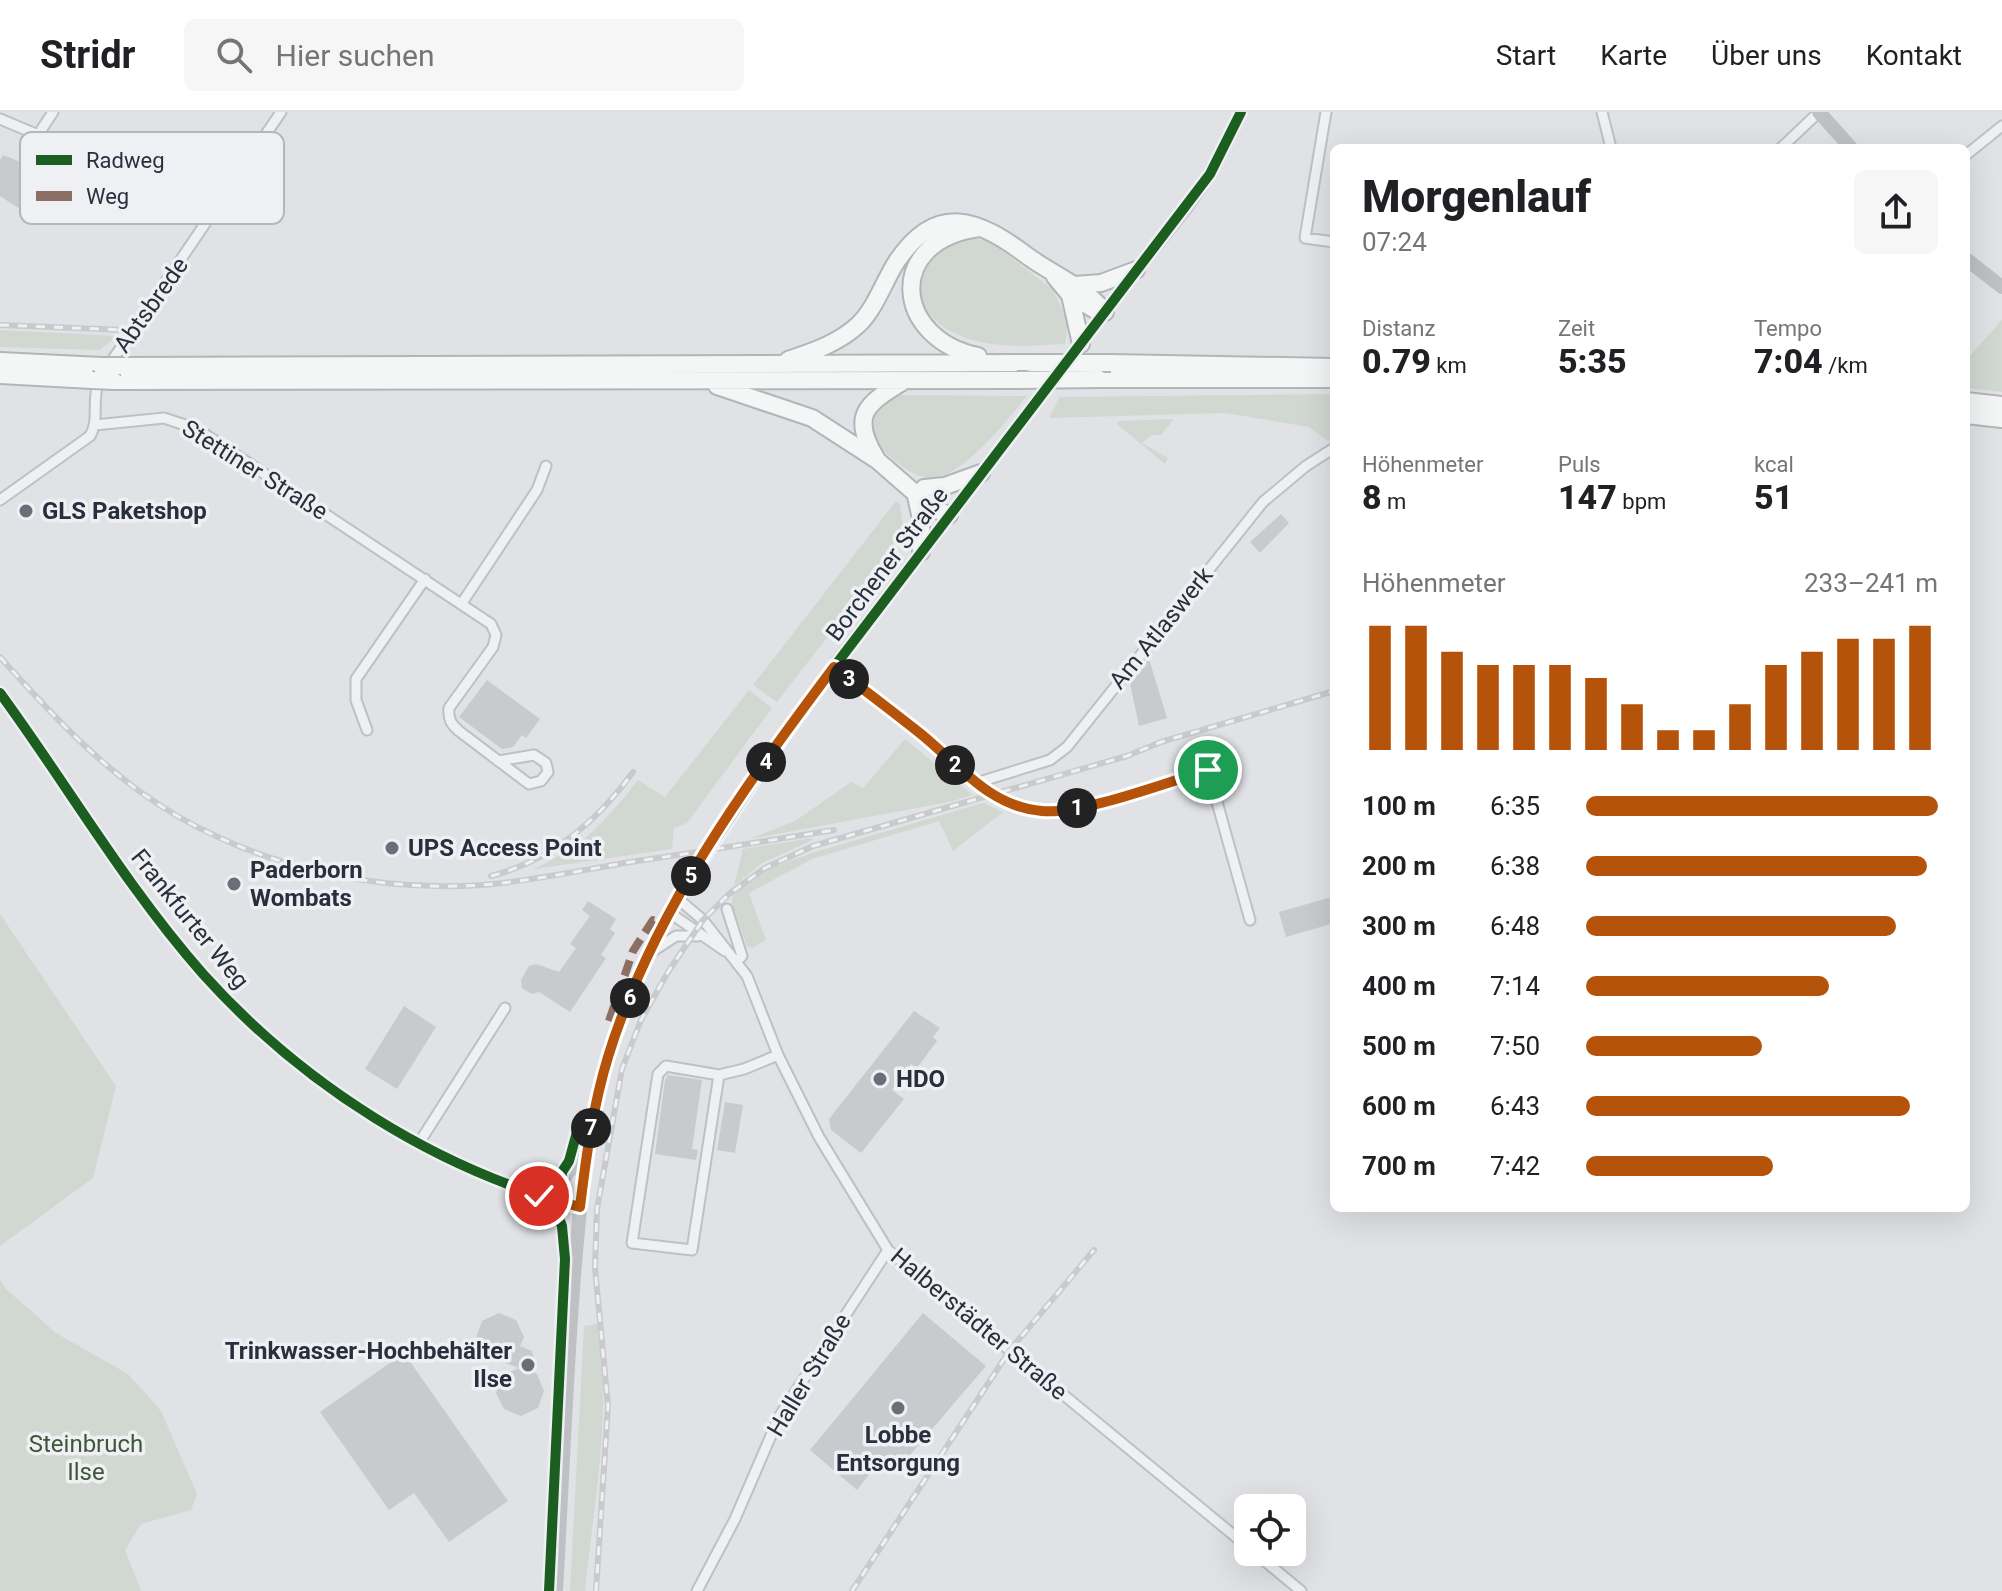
<!DOCTYPE html>
<html lang="de">
<head>
<meta charset="utf-8">
<style>
  :root { --surface:#fff; --page:#f6f6f6; --text:#202124; --muted:#757577; --line:#e0e0e0; --accent:#b45309 }
  body { margin:0; font-family:Roboto,sans-serif; background:var(--page); color:var(--text); height:100vh; display:flex; flex-direction:column; font-size:30px; white-space:nowrap }
  * { box-sizing:border-box; margin:0 }
  p { font-size:26px; color:var(--muted) }
  .icon { flex:none; width:44px; height:44px; fill:none; stroke:currentColor; stroke-width:2; stroke-linecap:round; stroke-linejoin:round }
  .map { position:relative; flex:1; overflow:hidden }
  .drawer { position:absolute; left:1330px; top:32px; width:640px; height:1068px; display:flex; flex-direction:column; background:var(--surface); border-radius:12px; box-shadow:0 8px 32px #0002 }
  .drawer>* { flex:none }
  .fabs { position:absolute; left:1234px; top:1382px; display:grid; gap:16px }
  .fabs a { display:grid; place-items:center; width:72px; height:72px; border-radius:12px; background:var(--surface); box-shadow:0 8px 32px #0002; font-size:40px }
  .pin { position:absolute; display:grid; place-items:center; width:68px; height:68px; color:#fff; margin:-34px; border:4px solid #fff; border-radius:50%; box-shadow:0 2px 8px #0007 }
  .km { position:absolute; width:40px; height:40px; margin:-20px; border-radius:50%; background:#222; color:#fff; font-size:22px; line-height:40px; text-align:center }
  .round { display:grid; place-items:center; flex:none; width:84px; height:84px; border-radius:12px; background:var(--page) }
  .summary { display:flex; align-items:center; justify-content:space-between; height:136px; padding:0 32px }
  h1 { font-size:44px; font-weight:800; line-height:60px }
  .figures { display:grid; grid-template-columns:repeat(3,1fr); gap:12px; height:136px; padding:8px 32px }
  .figures div { display:grid; align-content:center }
  .figures b { font-size:34px; font-weight:800 }
  .figures small { font-size:22px; font-weight:400 }
  .figures p { font-size:22px }
  .chart { height:224px; padding:16px 32px }
  .chart p { display:flex; justify-content:space-between }
  .chart svg { width:100%; height:144px; margin-top:8px; stroke:var(--accent); stroke-width:6 }
  ul { padding:0 32px; list-style:none; font-size:26px }
  li { display:grid; grid-template-columns:128px 96px 1fr; align-items:center; height:60px }
  li i { height:20px; border-radius:10px; background:var(--accent) }
  header { display:flex; align-items:center; gap:48px; box-sizing:border-box; height:112px; padding:0 40px; background:var(--surface); border-bottom:2px solid var(--line) }
  header strong { font-size:38px }
  nav { display:flex; gap:44px; margin-inline-start:auto; font-size:28px }
  .search { width:560px; height:72px; background:var(--page); display:flex; align-items:center; gap:20px; box-sizing:border-box; padding:0 28px; border-radius:12px; color:var(--muted); font-size:30px }
  .map>svg:first-child { display:block }
</style>
</head>
<body>
<header>
<strong>Stridr</strong>
<div class="search"><svg class="icon" aria-label="search" viewBox="0 0 24 24"><circle cx="10" cy="10" r="6"/><path d="M15 15l6 6"/></svg>Hier suchen</div>
<nav><a>Start</a><a>Karte</a><a>Über uns</a><a>Kontakt</a></nav>
</header>
<div class="map">
<svg width="2002" height="1479" viewBox="0 0 2002 1479">
  <rect width="100%" height="100%" fill="#e0e2e5"/>
  <path fill="#d1d8d1" d="M964,125L990,129L1053,178L1068,210L1065,232C1031,234 993,237 961,224C924,210 899,169 936,137C942,131 956,129 964,125Z
    M2002,208V280L1966,276V248Z
    M0,218L118,224L99,238L0,235Z
    M1334,282V326L1328,329L1309,315L1225,301L1049,306L1060,285Z
    M896,283L1027,284C1009,306 960,369 929,366C909,364 892,346 877,333C869,307 874,298 896,283Z
    M1174,307L1161,323H1152L1142,331L1168,346L1165,352L1117,312L1119,309Z
    M896,389L900,392L903,414L883,453L777,590L753,573Z
    M749,578L772,596L687,711L674,716L672,737L534,757C585,733 604,711 638,668L665,685Z
    M905,627L973,683L949,690L750,727L795,709L851,670L863,676Z
    M983,691L1003,700L953,739L939,709L812,747L749,781L766,828L752,836L747,834L732,792L733,782L766,758L815,740Z
    M812,726L813,728L762,751L734,774L743,737Z
    M0,802L116,974L93,1066L0,1134Z
    M0,1168L6,1177L56,1221L128,1262L161,1299L197,1382L191,1398L141,1412L125,1438L141,1479H0Z
    M598,1212C612,1303 594,1388 585,1479H570L584,1214Z"/>
  <path fill="#c8cacd" d="M3,43L46,60L30,86L33,88L28,95L23,92L20,97L0,84V48Z
    M1281,402L1289,411L1260,441L1250,430Z
    M1149,547L1167,606L1139,614L1130,571Z
    M487,568L540,607L526,626L522,623L513,635L502,637L459,605Z
    M1332,785L1334,811L1286,825L1279,800Z
    M588,789L616,807L610,817L615,821L601,843L606,846L570,900L539,880L532,882L522,876L521,868L529,854L536,852L559,860L576,836L570,832L590,804L582,798Z
    M404,894L436,915L397,977L365,957Z
    M914,899L940,916L933,925L937,929L917,956L911,952L892,978L904,987L861,1041L831,1018L829,1007Z
    M668,963L702,968L692,1037L698,1038L696,1048L655,1042L665,968Z
    M725,990L743,993L735,1041L717,1038Z
    M499,1201L516,1208L524,1225L520,1234L532,1239L534,1247L529,1259L537,1262L544,1279L538,1296L521,1304L504,1297L496,1281L503,1263L519,1256L483,1243L476,1226L482,1209Z
    M923,1201L986,1254L898,1357L883,1345L857,1378L810,1338Z
    M404,1241L508,1389L449,1430L414,1381L389,1398L320,1300Z"/>
  <g fill="none" stroke-linecap="round" stroke-linejoin="round">
    <g stroke="#bec0c3" stroke-width="13">
      <path id="minor" d="M1326,0L1305,126L1334,130
        M1602,0L1611,36
        M0,7L217,98
        M38,23L53,0
        M1781,36L1819,0
        M1966,43L2002,14
        M107,256L281,0
        M95,313L164,306L197,317L491,512L496,523L493,535L449,596C448,607 451,612 459,619L529,672L541,669L548,660L546,651L534,643L498,649
        M0,388L90,324C100,308 91,287 99,268
        M462,491L537,378L546,354
        M834,555L923,624L976,671L1050,648L1067,635L1263,390L1306,354L1334,336
        M367,618L356,588V567L425,467
        M976,671C996,687 1017,698 1044,700C1085,701 1165,670 1208,658L1250,808
        M677,786L703,808L747,864L778,943L819,1025L888,1138L1248,1435
        M727,797L742,844L737,849
        M670,801L725,839
        M650,841L676,824H698
        M719,963L692,1138L632,1131L658,962L666,954L719,963L744,957L778,943
        M419,1031L505,896
        M1254,1440L1301,1479
        M697,1479L735,1407L779,1305L888,1138"/>
    </g>
    <g stroke="#b3b5b9" stroke-width="20">
      <path id="trunk" d="M1055,165L1070,183L1095,198
        M1075,173L1101,171L1136,158
        M1070,183L1081,232
        M978,244C894,227 884,129 979,116
        M788,248C814,239 839,231 859,212C876,195 884,169 897,149C937,90 978,107 1026,143C1053,163 1084,174 1105,200
        M0,249L101,254
        M1111,251L1334,255
        M121,254L1031,251
        M0,263L92,268
        M1099,267H1334
        M114,269L1017,268
        M717,274L812,306L877,348L932,396L949,403
        M1966,289L2002,293
        M1966,303L2002,307
        M876,346C850,303 866,292 904,269
        M924,376L945,374L981,361
        M916,384L921,407V440"/>
    </g>
    <use href="#minor" stroke="#eff0f2" stroke-width="9"/>
    <path stroke="#bec0c4" stroke-width="14" d="M1819,0L1851,36
      M1966,147L2002,175
      M0,581C68,674 127,776 203,862C302,972 436,1058 580,1095
      M542,1078L566,1063L585,1040
      M556,1479C562,1374 566,1269 574,1164C580,1091 586,1017 607,946C657,780 788,613 893,477C992,350 1086,220 1187,95L1210,62L1241,0"/>
    <use href="#trunk" stroke="#f4f5f5" stroke-width="16"/>
    <g stroke="#c9cacc" stroke-width="6">
      <path id="rail" d="M0,213L125,218
        M0,545C54,605 109,665 179,705C270,757 378,780 482,773C532,769 582,758 631,750C699,740 766,729 834,718
        M491,764C550,749 597,710 633,660
        M596,1479L608,1294L595,1156L597,1097L622,957L641,908L668,860L703,808L729,782L765,756L813,734L1127,644L1161,630L1334,579
        M852,1479L1010,1238L1094,1138"/>
    </g>
    <use href="#rail" stroke="#eef0f4" stroke-width="3" stroke-dasharray="9" stroke-linecap="butt"/>
    <g stroke="#b3b5b9" stroke-width="20" stroke-linecap="butt">
      <path id="trunk-bridge" d="M1031,251H1111
        M101,254H121
        M92,268L114,269
        M1017,268L1099,267"/>
    </g>
    <use href="#trunk-bridge" stroke="#f4f5f5" stroke-width="16"/>
    <path stroke="#8d6e63" stroke-width="8" stroke-dasharray="16 8" stroke-linecap="butt" d="M609,909L633,839L653,808L664,811"/>
    <g stroke="#eef0f4" stroke-width="15">
      <path id="cycleway" d="M0,581C68,674 127,776 203,862C302,972 436,1058 580,1095L595,995L608,944L643,853L677,786L802,597L1210,62L1241,0
        M549,1479L565,1147L562,1114L557,1102L562,1060L569,1049L580,1009"/>
    </g>
    <use href="#cycleway" stroke="#1b5e20" stroke-width="10"/>
  </g>
  <g fill="none" stroke-linecap="round" stroke-linejoin="round">
    <g stroke="#fff" stroke-width="16">
      <path id="route" d="M539,1084L580,1095C586,1045 593,994 608,945C652,801 745,674 834,555C863,577 892,599 921,622C959,653 990,695 1042,699C1081,703 1167,670 1208,658"/>
    </g>
    <use href="#route" stroke="#b45309" stroke-width="10"/>
  </g>
  <g fill="#696e77" stroke="#eef0f4" stroke-width="3">
    <circle cx="26" cy="399" r="8"/>
    <circle cx="392" cy="736" r="8"/>
    <circle cx="234" cy="772" r="8"/>
    <circle cx="880" cy="967" r="8"/>
    <circle cx="528" cy="1253" r="8"/>
    <circle cx="898" cy="1296" r="8"/>
  </g>
  <g text-anchor="middle" dominant-baseline="central" stroke-width="7" stroke-linejoin="round" paint-order="stroke">
    <g font-size="24" fill="#292f3c" stroke="#eef0f4">
      <text transform="translate(151 193) rotate(-55)">Abtsbrede</text>
      <text transform="translate(255 358) rotate(32)">Stettiner Straße</text>
      <text transform="translate(887 452) rotate(-53)">Borchener Straße</text>
      <text transform="translate(1161 516) rotate(-51)">Am Atlaswerk</text>
      <text transform="translate(190 807) rotate(51)">Frankfurter Weg</text>
      <text transform="translate(979 1212) rotate(40)">Halberstädter Straße</text>
      <text transform="translate(809 1263) rotate(-59)">Haller Straße</text>
    </g>
    <g font-size="24" font-weight="bold" fill="#292f3c" stroke="#eef0f4" text-anchor="start">
      <text x="42" y="399">GLS Paketshop</text>
      <text x="408" y="736">UPS Access Point</text>
      <text x="250" y="758">Paderborn<tspan x="250" dy="28">Wombats</tspan></text>
      <text x="896" y="967">HDO</text>
      <text x="512" y="1239" text-anchor="end">Trinkwasser-Hochbehälter<tspan x="512" dy="28">Ilse</tspan></text>
      <text x="898" y="1323" text-anchor="middle">Lobbe<tspan x="898" dy="28">Entsorgung</tspan></text>
    </g>
    <g font-size="24" fill="#3d5737" stroke="#eef0f4">
      <text x="86" y="1332">Steinbruch<tspan x="86" dy="28">Ilse</tspan></text>
    </g>
  </g>
  <rect x="20" y="20" width="264" height="92" rx="12" fill="#eef0f4" stroke="#b3b6bd" stroke-width="2"/>
  <rect x="36" y="43" width="36" height="10" fill="#1b5e20"/>
  <rect x="36" y="79" width="36" height="10" fill="#8d6e63"/>
  <g font-size="22" fill="#292f3c">
    <text x="86" y="56">Radweg</text>
    <text x="86" y="92">Weg</text>
  </g>
</svg>
<div class="fabs">
<a><svg class="icon" aria-label="locate" viewBox="0 0 24 24"><circle cx="12" cy="12" r="6"/><path d="M12 2v4M12 18v4M2 12h4M18 12h4"/></svg></a>
</div>
<div class="pin" style="left:1208px;top:658px;background:#1e9e55"><svg class="icon" aria-label="arrive" viewBox="0 0 24 24"><path d="M6 21V4h12l-3 4 3 4H6"/></svg></div>
<div class="pin" style="left:539px;top:1084px;background:#d93025"><svg class="icon" aria-label="check" viewBox="0 0 24 24"><path d="M5 12l5 5 9-10"/></svg></div>
<b class="km" style="left:1077px;top:696px">1</b>
<b class="km" style="left:955px;top:653px">2</b>
<b class="km" style="left:849px;top:567px">3</b>
<b class="km" style="left:766px;top:650px">4</b>
<b class="km" style="left:691px;top:764px">5</b>
<b class="km" style="left:630px;top:886px">6</b>
<b class="km" style="left:591px;top:1016px">7</b>
<section class="drawer">
<div class="summary"><div><h1>Morgenlauf</h1><p>07:24</p></div><a class="round"><svg class="icon" aria-label="share" viewBox="0 0 24 24"><path d="M12 15V3M7 8l5-5 5 5M5 13v7h14v-7"/></svg></a></div>
<div class="figures">
<div><p>Distanz</p><b>0.79<small> km</small></b></div>
<div><p>Zeit</p><b>5:35</b></div>
<div><p>Tempo</p><b>7:04<small> /km</small></b></div>
</div>
<div class="figures">
<div><p>Höhenmeter</p><b>8<small> m</small></b></div>
<div><p>Puls</p><b>147<small> bpm</small></b></div>
<div><p>kcal</p><b>51</b></div>
</div>
<div class="chart"><p><span>Höhenmeter</span>233–241 m</p>
<svg viewBox="0 0 160 44" preserveAspectRatio="none"><path d="M5 44V6M15 44V6M25 44V14M35 44V18M45 44V18M55 44V18M65 44V22M75 44V30M85 44V38M95 44V38M105 44V30M115 44V18M125 44V14M135 44V10M145 44V10M155 44V6"/></svg>
</div>
<ul>
<li><b>100 m</b>6:35<i style="width:100%"></i></li>
<li><b>200 m</b>6:38<i style="width:97%"></i></li>
<li><b>300 m</b>6:48<i style="width:88%"></i></li>
<li><b>400 m</b>7:14<i style="width:69%"></i></li>
<li><b>500 m</b>7:50<i style="width:50%"></i></li>
<li><b>600 m</b>6:43<i style="width:92%"></i></li>
<li><b>700 m</b>7:42<i style="width:53%"></i></li>
</ul>
</section>
</div>
</body>
</html>
